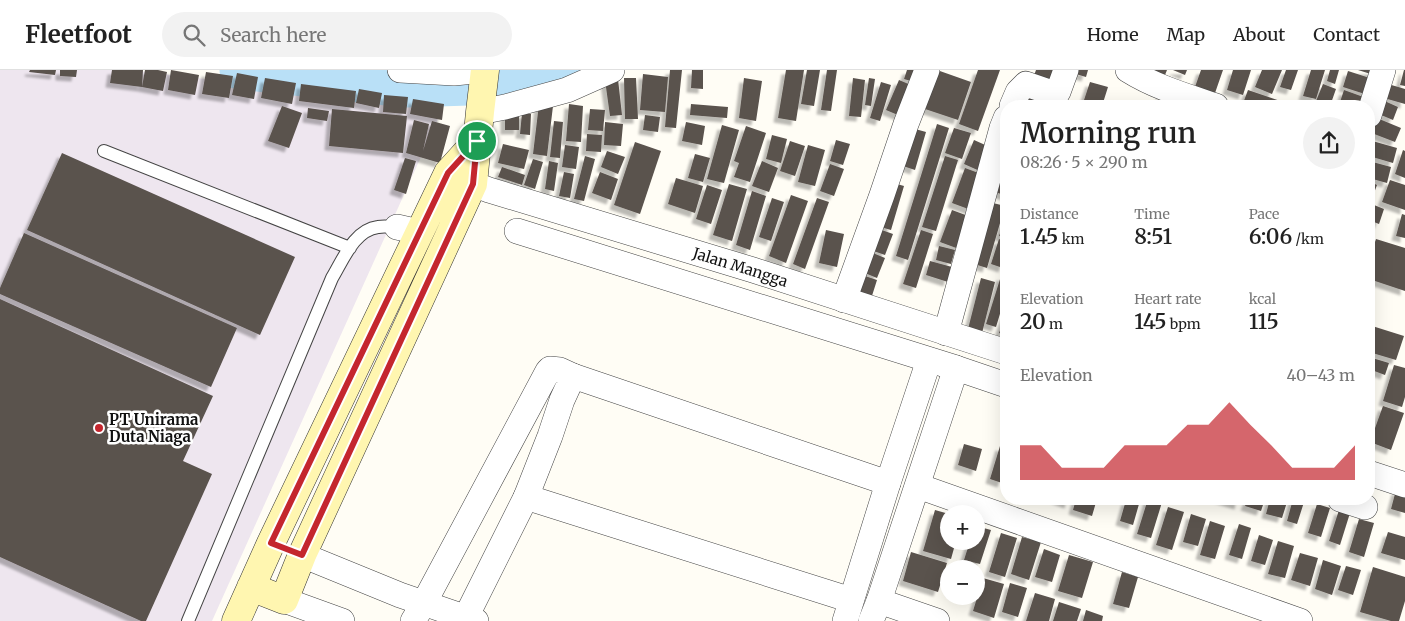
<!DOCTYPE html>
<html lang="en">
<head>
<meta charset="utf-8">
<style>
  :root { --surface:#fff; --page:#f2f2f2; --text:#222; --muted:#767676; --line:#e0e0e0; --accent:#c4262e }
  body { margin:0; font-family:Merriweather,serif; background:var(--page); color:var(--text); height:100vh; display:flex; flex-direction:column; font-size:19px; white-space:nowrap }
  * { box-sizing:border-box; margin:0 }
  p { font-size:16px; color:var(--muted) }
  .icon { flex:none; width:28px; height:28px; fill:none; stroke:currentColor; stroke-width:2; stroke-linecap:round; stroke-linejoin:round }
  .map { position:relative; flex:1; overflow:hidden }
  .panel { position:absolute; left:1000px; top:30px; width:375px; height:405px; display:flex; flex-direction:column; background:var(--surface); border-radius:20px; box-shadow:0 5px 20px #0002 }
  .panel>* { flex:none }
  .tools { position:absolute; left:940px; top:435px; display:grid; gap:10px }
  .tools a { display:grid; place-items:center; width:45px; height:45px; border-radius:50%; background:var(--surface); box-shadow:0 5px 20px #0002; font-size:25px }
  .pin { position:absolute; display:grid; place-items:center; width:42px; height:42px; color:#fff; margin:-21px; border:2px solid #fff; border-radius:50%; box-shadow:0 1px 5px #0007 }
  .round { display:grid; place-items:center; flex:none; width:52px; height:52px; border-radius:26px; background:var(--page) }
  .summary { display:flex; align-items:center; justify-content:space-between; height:85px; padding:0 20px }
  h1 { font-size:28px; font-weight:600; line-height:38px }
  .figures { display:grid; grid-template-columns:repeat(3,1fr); gap:8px; height:85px; padding:5px 20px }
  .figures div { display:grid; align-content:center }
  .figures b { font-size:21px; font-weight:600 }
  .figures small { font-size:14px; font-weight:400 }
  .figures p { font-size:14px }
  .chart { height:140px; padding:10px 20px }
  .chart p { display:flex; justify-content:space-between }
  .chart svg { width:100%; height:90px; margin-top:5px; fill:var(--accent); opacity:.7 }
  header { display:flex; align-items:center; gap:30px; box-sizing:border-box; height:70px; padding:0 25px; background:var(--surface); border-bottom:1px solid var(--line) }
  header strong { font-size:24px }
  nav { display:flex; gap:28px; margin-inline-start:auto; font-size:18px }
  .search { width:350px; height:45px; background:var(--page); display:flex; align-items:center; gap:12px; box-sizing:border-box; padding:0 18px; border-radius:28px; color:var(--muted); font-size:19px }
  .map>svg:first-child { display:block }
</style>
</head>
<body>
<header>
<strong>Fleetfoot</strong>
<div class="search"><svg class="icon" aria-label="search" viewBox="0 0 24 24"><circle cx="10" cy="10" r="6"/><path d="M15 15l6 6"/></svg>Search here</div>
<nav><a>Home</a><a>Map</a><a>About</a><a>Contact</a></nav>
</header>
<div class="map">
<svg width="1405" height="551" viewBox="0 0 1405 551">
  <defs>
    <filter id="shadow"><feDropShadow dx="-4.5" dy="4.5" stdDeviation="1" flood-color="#0004"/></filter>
  </defs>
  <rect width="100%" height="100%" fill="#fffdf5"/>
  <path fill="#eee6ef" d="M0,0H130L443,38L212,551H0Z"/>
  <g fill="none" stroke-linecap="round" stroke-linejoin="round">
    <path stroke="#b9e0f7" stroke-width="39" d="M239,0L406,18L531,14L573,0"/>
  </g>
  <path fill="#5a524d" filter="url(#shadow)" d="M30,0H56L55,5L29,2Z
    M60,0H77L76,7L60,6Z
    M112,0H143L142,17L110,13Z
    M145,0H158L167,2L163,21L142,17Z
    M171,0L199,5L195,25L168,20Z
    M670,0H682L676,58L665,57Z
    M692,0H703V19L691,18Z
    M786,0H804L796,51L778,48Z
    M807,0H820L814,36L801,34Z
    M827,0H837L831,41L821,40Z
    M907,0H926L921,14L904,9Z
    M937,0L971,12L958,50L922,38Z
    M978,0H1000L978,61L959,54Z
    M1036,0H1058L1056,20L1032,11Z
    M1070,0H1088L1086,7L1069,2Z
    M1151,0H1167L1165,5Z
    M1173,0H1187L1185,5Z
    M1201,0H1223L1215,23L1195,17Z
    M1233,0H1251L1243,25L1227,20Z
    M1262,0H1282L1272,24L1255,17Z
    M1286,0H1298L1291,20L1280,17Z
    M1311,0H1325L1316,29L1303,26Z
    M1330,0H1339L1335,14L1327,11Z
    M1358,0H1379L1377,6Z
    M1404,0H1405V16L1400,15Z
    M1348,1L1376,10L1371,26L1343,17Z
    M206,2L233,6L229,28L202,24Z
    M237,3L258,7L254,29L232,25Z
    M643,4L668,7L665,42L640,40Z
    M265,8L296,13L292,34L261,28Z
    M624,8H636L638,49H625Z
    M744,8L762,11L756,51L739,48Z
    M853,8L865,10L861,47L849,46Z
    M869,8L875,9L871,36L865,35Z
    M618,9L622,45L610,46L605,10Z
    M899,10L918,18L905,48L886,40Z
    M881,12L891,15L880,51L870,48Z
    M1090,12L1108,17L1102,36H1082Z
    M301,14L356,21L354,38L299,31Z
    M1323,14L1336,19L1330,36H1314Z
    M1388,14L1405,19V34L1384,28Z
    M1026,17L1041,24L1036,36H1018Z
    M359,19L382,23L379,38L356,33Z
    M1248,20L1295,36H1242Z
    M1344,20L1369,29L1367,36H1344L1339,35Z
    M1161,24L1178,36H1156Z
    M384,25L408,27L406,44L383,42Z
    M413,29L444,34L442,50L410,44Z
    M1380,29L1398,37L1393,50L1374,42Z
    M539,34L553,36L547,86L533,84Z
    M569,34L583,36L581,72L566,71Z
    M691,34L728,37L727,48L690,45Z
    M282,36L302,43L289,78L268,71Z
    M308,38L329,41L327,51L307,48Z
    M332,39L407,46L403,83L329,76Z
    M590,39L605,40L603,61L588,60Z
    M522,43L531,44L530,65L520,64Z
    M505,45H519V60H505Z
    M645,45L660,47L658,62L643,60Z
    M1372,46L1401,58L1395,72L1369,62V53Z
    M414,50L429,54L423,81L432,51L450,56L440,93L406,83Z
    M554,51L563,52L560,88L550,87Z
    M605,52L623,54L621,76L604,75Z
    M686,52L705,56L702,75L682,71Z
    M937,54L949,58L908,190L896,186Z
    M722,55L739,60L724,113L707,109Z
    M746,56L766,63L750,112L734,107L739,93L734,91Z
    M908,57L926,62L915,100L897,94Z
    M954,58L971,63L962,89L945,83Z
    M587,64L602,65L601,82L586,81Z
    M772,65L787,69L781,93L766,89Z
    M836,70L850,74L843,95L830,91Z
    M974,70L992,78L982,102L964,94Z
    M1369,70L1397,78L1393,93L1369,86Z
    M790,71L805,76L795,106L780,101Z
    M635,72L661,81L640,144L614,135Z
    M503,74L529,80L524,99L498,93Z
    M565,75L579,77L576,99L562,97Z
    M808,75L825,80L815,116L798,112Z
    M1403,80L1405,81V108L1395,104Z
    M607,81L625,87L618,104L601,97Z
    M62,83L295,187L260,265L27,160Z
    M695,84L710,88L703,112L688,108Z
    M585,86L595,89L584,131L574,129Z
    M945,86L958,90L936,161L922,157Z
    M405,88L416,91L406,124L394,120Z
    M533,89L543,92L535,119L524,115Z
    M549,91L558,93L554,121L545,119Z
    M762,91L778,98L769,122L752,116Z
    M1369,91L1391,97L1387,113L1369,108Z
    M830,94L844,99L834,126L820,121Z
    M502,97L525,105L522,115L498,107Z
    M965,98L984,105L971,140L952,133Z
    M1001,100L1006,102V126L993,121Z
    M564,102L574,104L570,128L559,126Z
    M600,102L618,109L611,130L592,123Z
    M676,108L703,116L695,143L668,134Z
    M1390,110L1405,115V140L1382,132Z
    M1369,111L1377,115L1371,131L1369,130Z
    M890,112L904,116L891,160L877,156Z
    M729,114L747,119L732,171L713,165Z
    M707,115L722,120L711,154L696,149Z
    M752,121L766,126L750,180L736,175Z
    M791,125L808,131L786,193L769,186Z
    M772,128L784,132L771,171L759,167Z
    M817,128L829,132L805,199L793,194Z
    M989,132L1005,136L987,198L971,193Z
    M1369,133L1384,139L1379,154L1369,150Z
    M952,140L971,147L959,179L940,172Z
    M1402,144L1405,145V168L1396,166Z
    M1006,145V168L999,166Z
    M876,158L893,164L885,185L868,179Z
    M826,160L844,164L837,197L819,193Z
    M921,160L933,164L916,218L903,214Z
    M24,163L237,258L211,317L0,224V218Z
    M999,169L1006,172V188L1003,198L991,194Z
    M1376,169L1405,178V221L1369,209V190Z
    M939,176L955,180L951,194L936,190Z
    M868,181L885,188L877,208L860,201Z
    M930,191L952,197L948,212L926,205Z
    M859,204L877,210L871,229L853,223Z
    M1001,206L1006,207V224L996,257L986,254Z
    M981,208L995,212L982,263L968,259Z
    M0,229L213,326L183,391L212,404L146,551H141L0,487Z
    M1006,243V266L999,263Z
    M1369,255L1404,266L1396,290L1369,282Z
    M1369,287L1389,293L1385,305L1369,299Z
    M1394,295L1405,298V327L1402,337L1383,331Z
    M1383,336L1404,343L1391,380L1370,372Z
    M964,374L982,379L976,401L958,395Z
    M1000,376L1006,378V400L1002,413L990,409Z
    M1396,420L1405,422V443L1391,439Z
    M1055,429H1070L1069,434Z
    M1076,429H1097L1092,446L1073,440Z
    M1129,429H1141L1140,433Z
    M1148,429H1163L1151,468L1137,464Z
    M1219,429H1240L1239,435Z
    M1248,429H1265L1261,441L1245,436Z
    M1270,429H1288L1282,448L1266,444Z
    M1293,429H1305L1297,454L1287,451Z
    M1126,430L1139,434L1133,455L1120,451Z
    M1317,434L1330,438L1321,467L1308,463Z
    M1168,437L1184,442L1172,480L1156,475Z
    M935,440L949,444V471H956L951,489L923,481Z
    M1339,440L1350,443L1340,475L1329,471Z
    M1191,444L1206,449L1198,476L1183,472Z
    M1359,449L1374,453L1364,487L1349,482Z
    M1210,451L1225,456L1215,489L1200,485Z
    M1239,454L1251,458L1242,489L1229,485Z
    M976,456L991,460L980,494L964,490L970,471H976Z
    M1388,462L1405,467V490L1381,483Z
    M1001,463L1017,468L1005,507L989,502Z
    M1259,465L1273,470L1265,495L1251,491Z
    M1022,467L1041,472L1029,510L1011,504Z
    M1278,471L1294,476L1285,508L1268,504Z
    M1044,479L1060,485L1052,512L1035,507Z
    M911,482L947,493L938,522L903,511Z
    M1300,483L1318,488L1310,516L1291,510Z
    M1069,485L1093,492L1082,528L1058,521Z
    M1323,490L1341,496L1332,525L1315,519Z
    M1346,496L1361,500L1353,525L1338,520Z
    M1373,497L1405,507V531L1399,551H1391L1360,542Z
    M1122,502L1138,507L1129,538L1113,534Z
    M983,508L1004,514L994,548L973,541Z
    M1010,513L1027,518L1018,547L1002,542Z
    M1035,523L1055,529L1049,551H1026Z
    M1059,532L1081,539L1077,551H1053Z
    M1086,540L1103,546L1102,551H1083Z"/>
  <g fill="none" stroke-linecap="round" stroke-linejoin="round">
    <g stroke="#444" stroke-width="14">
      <path id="lane" d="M104,81L350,178
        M188,551L332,208C343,190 354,160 378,157C384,156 391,157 397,157"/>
    </g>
    <g stroke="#444" stroke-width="26">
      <g id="street">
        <path d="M400,0L454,3L484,0"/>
        <path d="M1128,0C1155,17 1186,26 1216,36"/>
        <path d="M1012,36L1018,22L1026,14L1055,24L1058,22L1066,0"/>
        <path d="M480,42L505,37L567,20L612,0"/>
        <path d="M1369,45L1383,0"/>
        <path id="s1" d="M473,114L489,120L753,200L1006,282"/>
        <path d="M397,157L419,162"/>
        <path d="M517,161L956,298L1006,315"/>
        <path d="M844,230L882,125L906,54L927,0"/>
        <path d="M946,263L1002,58L1006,48"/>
        <path d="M573,306L888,413"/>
        <path d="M1369,403L1405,415"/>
        <path d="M918,416L1300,551"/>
        <path d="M526,427L851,530"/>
        <path d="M1340,429L1365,437"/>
        <path d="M302,485L400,525L476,551"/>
        <path d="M284,530L342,551"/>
        <path d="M879,531L937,551"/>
        <path d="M413,551L424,533L548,301L550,299L560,300L573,306L562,330L550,366L526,427L464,551"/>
        <path d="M845,551L888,413L929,290"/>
        <path d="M871,551L879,531L956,298"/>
      </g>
    </g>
    <g stroke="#333" stroke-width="29">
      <path id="secondary" d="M251,517L284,530L302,485L473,114L480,42L485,0
        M236,551L271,473L448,103L477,71"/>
    </g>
    <use href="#lane" stroke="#fff" stroke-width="12"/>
    <use href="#street" stroke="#fff" stroke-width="25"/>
    <use href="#secondary" stroke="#fff6b0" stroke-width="28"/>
  </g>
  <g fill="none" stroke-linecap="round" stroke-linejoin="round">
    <g stroke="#fff" stroke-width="10">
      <path id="route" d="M477,71L473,114L302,485L271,473L448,103Z"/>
    </g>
    <use href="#route" stroke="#c4262e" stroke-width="6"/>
  </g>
  <circle fill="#c4262e" stroke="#fff" stroke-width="2" cx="99" cy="358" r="5"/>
  <g text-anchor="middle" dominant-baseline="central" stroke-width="5" stroke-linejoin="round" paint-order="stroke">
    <g font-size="15" fill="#111" stroke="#fff">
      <text stroke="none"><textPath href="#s1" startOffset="280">Jalan Mangga</textPath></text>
    </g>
    <g font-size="15" font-weight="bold" fill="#111" stroke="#fff" text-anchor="start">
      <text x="109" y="349">PT Unirama<tspan x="109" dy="17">Duta Niaga</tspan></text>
    </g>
  </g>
</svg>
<div class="tools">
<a>+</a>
<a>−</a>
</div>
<div class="pin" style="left:477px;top:71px;background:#1e9e55"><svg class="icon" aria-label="arrive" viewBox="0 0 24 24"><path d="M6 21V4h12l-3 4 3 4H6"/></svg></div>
<section class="panel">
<div class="summary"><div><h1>Morning run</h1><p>08:26 · 5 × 290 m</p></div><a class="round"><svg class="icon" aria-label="share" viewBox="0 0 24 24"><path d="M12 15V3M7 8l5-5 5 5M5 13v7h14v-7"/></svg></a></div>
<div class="figures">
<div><p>Distance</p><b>1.45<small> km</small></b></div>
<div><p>Time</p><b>8:51</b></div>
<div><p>Pace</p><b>6:06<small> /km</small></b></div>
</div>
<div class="figures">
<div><p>Elevation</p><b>20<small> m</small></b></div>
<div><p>Heart rate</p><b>145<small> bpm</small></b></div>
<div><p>kcal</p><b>115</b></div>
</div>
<div class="chart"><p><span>Elevation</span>40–43 m</p>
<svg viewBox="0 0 160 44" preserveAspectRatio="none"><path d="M0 44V27L10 27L20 38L30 38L40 38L50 27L60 27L70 27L80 17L90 17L100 6L110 17L120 27L130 38L140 38L150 38L160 27V44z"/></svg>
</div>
</section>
</div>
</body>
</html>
